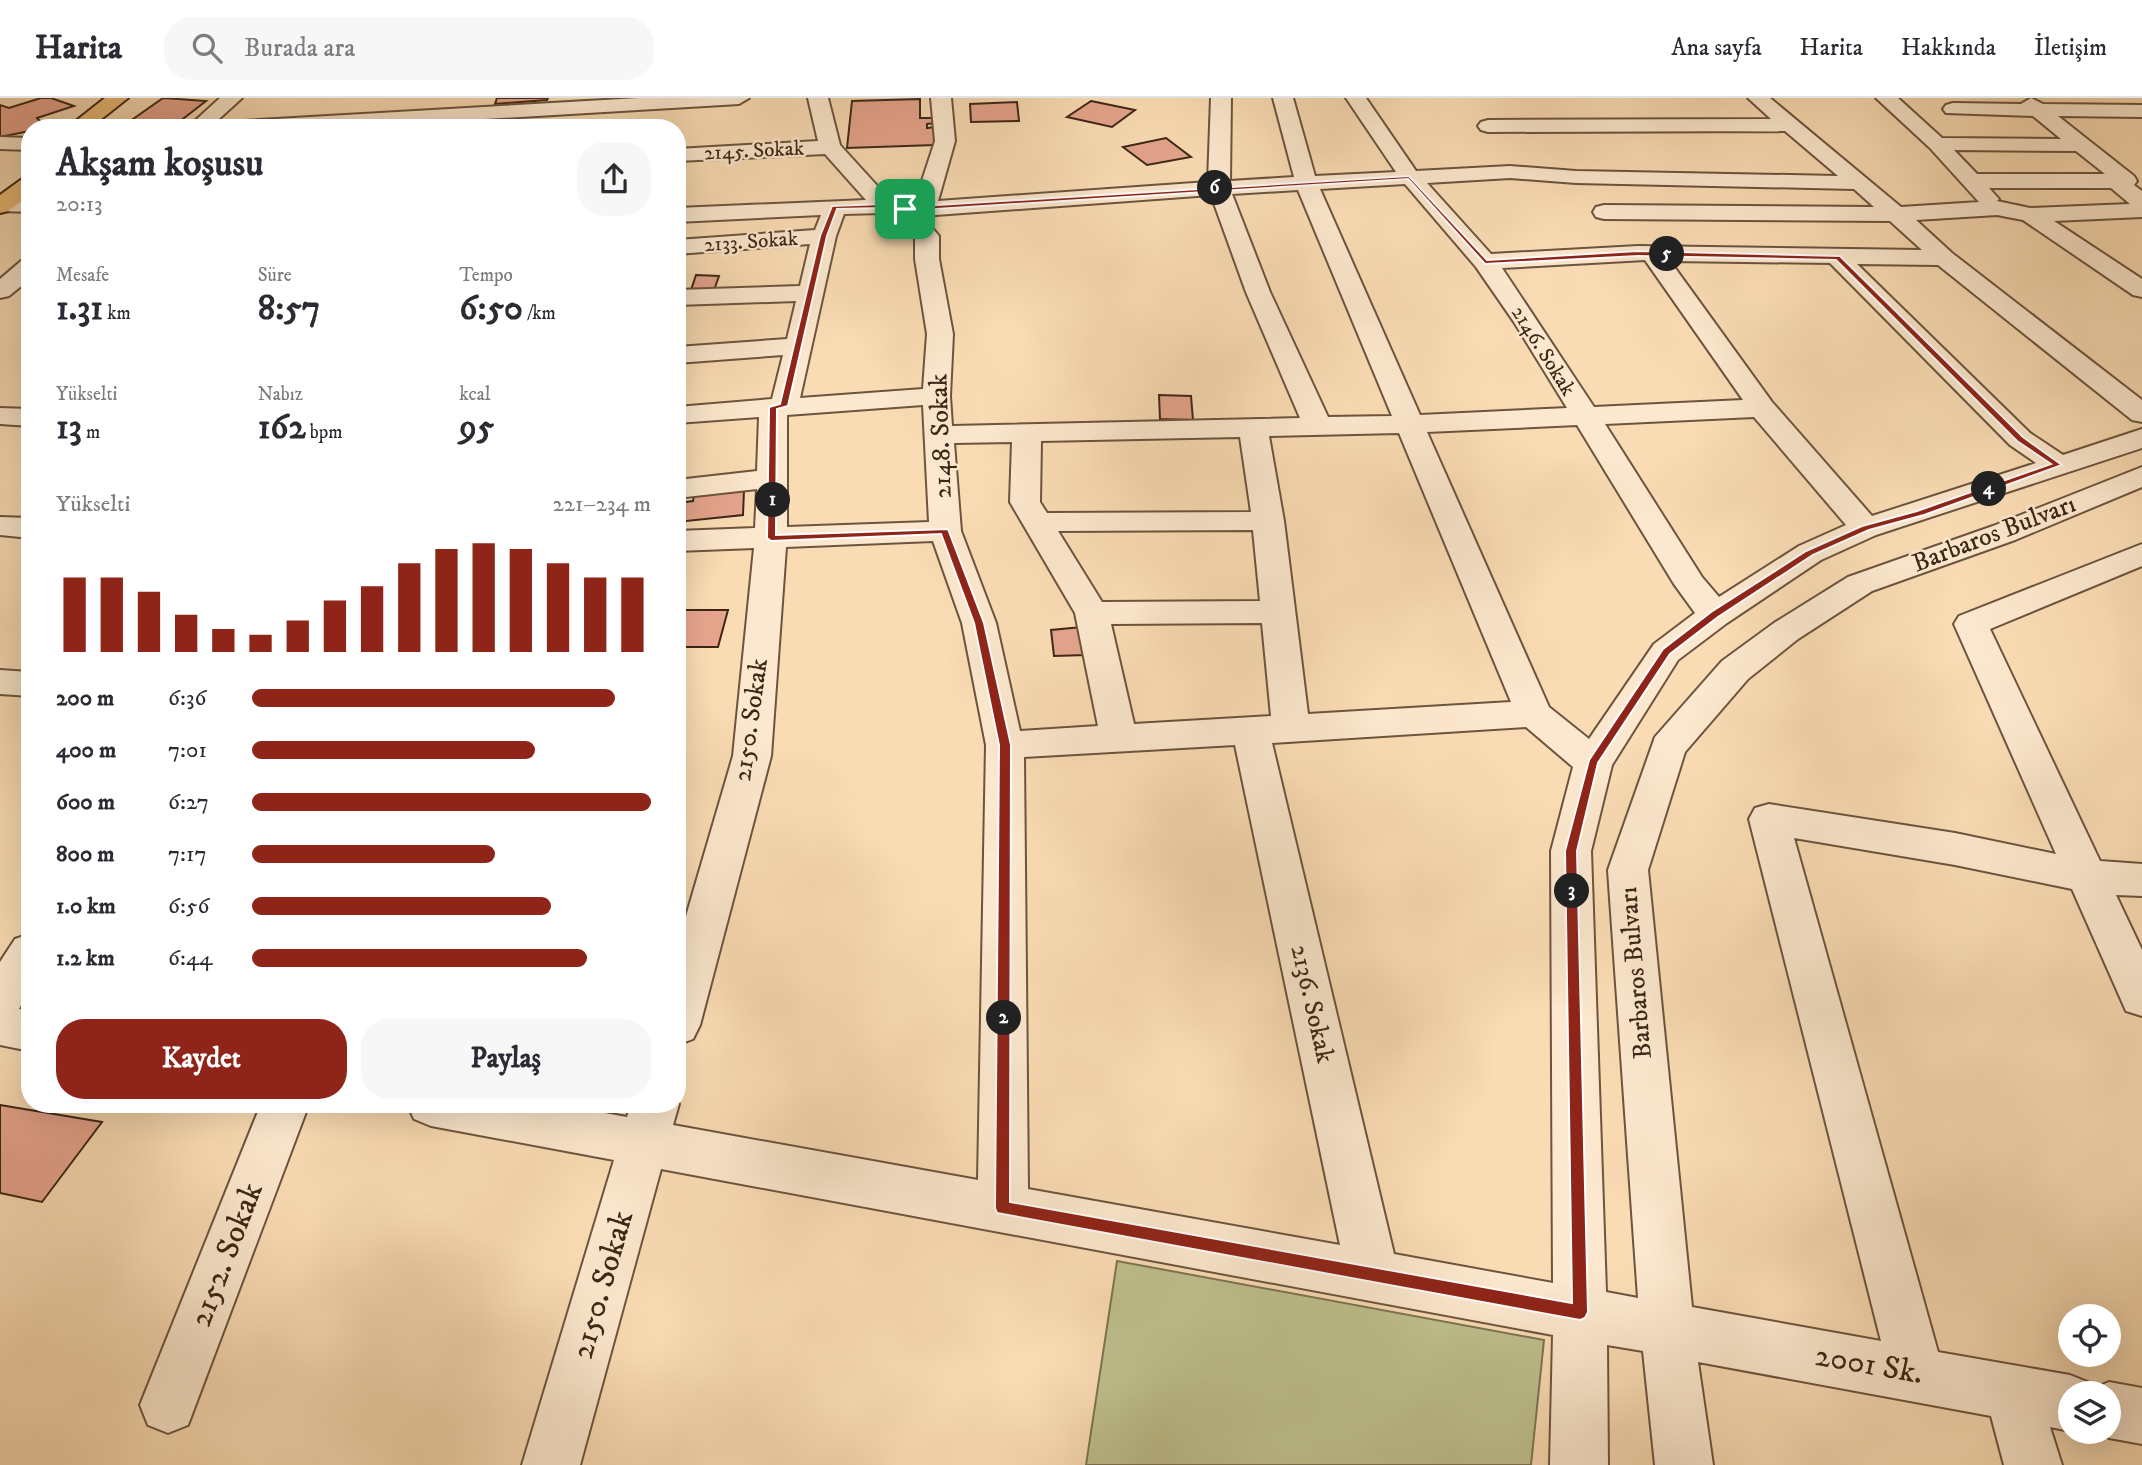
<!DOCTYPE html>
<html lang="tr">
<head>
<meta charset="utf-8">
<style>
  :root { --surface:#fff; --page:#f7f7f7; --text:#2b2b33; --muted:#7c7c81; --line:#e1e1e2; --accent:#8f2418 }
  body { margin:0; font-family:"IM FELL DW Pica",serif; background:var(--page); color:var(--text); height:100vh; display:flex; flex-direction:column; font-size:26px; white-space:nowrap }
  * { box-sizing:border-box; margin:0 }
  p { font-size:23px; color:var(--muted) }
  .icon { flex:none; width:38px; height:38px; fill:none; stroke:currentColor; stroke-width:2; stroke-linecap:round; stroke-linejoin:round }
  .map { position:relative; flex:1; overflow:hidden }
  .side { position:absolute; left:21px; top:21px; width:665px; height:994px; display:flex; flex-direction:column; background:var(--surface); border-radius:28px; box-shadow:0 7px 28px #0002 }
  .side>* { flex:none }
  .tools { position:absolute; left:2058px; top:1206px; display:grid; gap:14px }
  .tools a { display:grid; place-items:center; width:63px; height:63px; border-radius:50%; background:var(--surface); box-shadow:0 7px 28px #0002; font-size:35px }
  .pin { position:absolute; display:grid; place-items:center; width:60px; height:60px; color:#fff; margin:-30px; border-radius:14px; box-shadow:0 4px 10px #0006 }
  .km { position:absolute; width:35px; height:35px; margin:-18px; border-radius:50%; background:#222; color:#fff; font-size:19px; line-height:35px; text-align:center }
  .round { display:grid; place-items:center; flex:none; width:74px; height:74px; border-radius:28px; background:var(--page) }
  .overview { display:flex; align-items:center; justify-content:space-between; height:119px; padding:0 35px }
  h1 { font-size:38px; font-weight:700; line-height:52px }
  .stats { display:grid; grid-template-columns:repeat(3,1fr); gap:10px; height:119px; padding:7px 35px }
  .stats div { display:grid; align-content:center }
  .stats b { font-size:35px; font-weight:700 }
  .stats small { font-size:19px; font-weight:400 }
  .stats p { font-size:19px }
  .chart { height:196px; padding:14px 35px }
  .chart p { display:flex; justify-content:space-between }
  .chart svg { width:100%; height:126px; margin-top:7px; stroke:var(--accent); stroke-width:6 }
  .primary-button { display:flex; gap:14px; margin-top:auto; padding:14px 35px }
  .primary-button a { flex:1; height:80px; border-radius:28px; background:var(--accent); color:#fff; font-size:28px; font-weight:700; line-height:80px; text-align:center }
  .primary-button a+a { background:var(--page); color:var(--text) }
  ul { padding:0 35px; list-style:none; font-size:23px }
  li { display:grid; grid-template-columns:112px 84px 1fr; align-items:center; height:52px }
  li i { height:18px; border-radius:9px; background:var(--accent) }
  header { display:flex; align-items:center; gap:42px; box-sizing:border-box; height:98px; padding:0 35px; background:var(--surface); border-bottom:2px solid var(--line) }
  header strong { font-size:33px }
  nav { display:flex; gap:38px; margin-inline-start:auto; font-size:24px }
  .search { width:490px; height:63px; background:var(--page); display:flex; align-items:center; gap:18px; box-sizing:border-box; padding:0 24px; border-radius:28px; color:var(--muted); font-size:26px }
  .map>svg:first-child { display:block }
</style>
</head>
<body>
<header>
<strong>Harita</strong>
<div class="search"><svg class="icon" aria-label="search" viewBox="0 0 24 24"><circle cx="10" cy="10" r="6"/><path d="M15 15l6 6"/></svg>Burada ara</div>
<nav><a>Ana sayfa</a><a>Harita</a><a>Hakkında</a><a>İletişim</a></nav>
</header>
<div class="map">
<svg width="2142" height="1367" viewBox="0 0 2142 1367">
  <rect width="100%" height="100%" fill="#fadcb4"/>
  <filter id="stains"><feTurbulence type="fractalNoise" baseFrequency=".00286" numOctaves="4"/><feColorMatrix values="0 0 0 0 .2 0 0 0 0 .09 0 0 0 0 .02 0 0 0 .5 -.17"/></filter>
  <radialGradient id="worn" r=".72"><stop offset=".6" stop-color="#630" stop-opacity="0"/><stop offset="1" stop-color="#630" stop-opacity=".3"/></radialGradient>
  <path fill="#bec08d" stroke="#7d7452" stroke-width="2" d="M1117,1163L1544,1242L1531,1367H1086Z"/>
  <path fill="#e6a48d" stroke="#3c2717" stroke-width="2" d="M41,0H51L74,8L37,20L45,29L30,30V33L0,39V7L9,10Z
    M163,0L206,3L175,27L126,26Z
    M497,0H548L547,2L495,6Z
    M920,1V20H937V25L927,26V30L935,29V47L847,50L852,3Z
    M1091,3L1135,12L1112,29L1067,19Z
    M1017,4L1019,23L971,24L970,6Z
    M1166,40L1191,59L1147,67L1123,49Z
    M696,177L719,178L713,195H690Z
    M1159,297L1191,298L1193,322L1160,321Z
    M744,392L743,417L677,424V405L693,403L694,397Z
    M677,512H728L718,549H677Z
    M1082,529L1087,557L1054,558L1051,532Z
    M0,1007L102,1024L42,1104L0,1095Z"/>
  <g fill="none" stroke-linecap="round" stroke-linejoin="round">
    <g stroke="#6c543e" stroke-width="4">
      <path id="minor" d="M220,0H242L209,30H187Z
        M639,0H749L739,6L333,30H216L226,24Z
        M808,0H828L840,47L890,102L915,104L935,43L931,0H951L955,43L938,103L1208,84L1211,0H1231L1230,83L1294,79L1273,0H1293L1315,78L1396,74L1346,0H1366L1416,73L1510,68L1576,73L1838,78L1785,33L1488,34L1481,32L1478,28L1481,24L1488,22L1771,21L1748,0H1770L1901,109L1979,104L1930,50L1876,0H1898L1942,40L2061,41L2033,18L1946,15L1943,11L1946,7L1953,5L2021,6L2031,0L2043,6L2142,7V19L2058,18L2134,78L2137,83L2134,87L2142,93V119L2054,123L2142,181V199L2133,197L2023,122L1997,117L1916,122L1952,155L2142,302V324L2132,322L1938,167L1857,166L2030,335L2063,357L2142,331V350L1876,437L1821,462L1727,525L1678,562L1612,667L1591,753L1606,1194L1638,1200L1608,772L1655,639L1722,563L1774,525L1848,479L1993,428L2142,369V389L2015,442L1872,493L1798,541L1748,581L1685,654L1648,772L1692,1209L1881,1243L1749,721L1755,710L1769,706L1955,735L2056,756L1954,526L1959,518L2142,446V468L1990,531L2100,763L2142,766V798L2116,797L2142,852V918L2126,913L2072,791L1955,767L1794,740L1938,1254L2070,1277L2090,1285L2092,1291L2109,1284L2142,1290V1346L2109,1340L2093,1334H2109V1295H2070V1333L2050,1329L2062,1367H2004L1991,1318L1698,1264L1713,1367H1655L1643,1253L1607,1247L1608,1367H1550L1553,1237L661,1071L580,1367H522L614,1062L431,1028L414,1021L407,1006H554L627,1019L631,1006H677V1003L679,1006L673,1027L978,1082L986,647L962,525L933,443L786,449L771,658L700,927L693,941L677,947V849L733,658L754,450L677,453V433L755,430L757,391L677,400V382L757,373L759,319L677,325V309L772,301L783,257L677,265V249L787,241L796,203L677,207V192L800,188L810,146L677,156V142L815,132L821,117L677,124V110L866,102L825,56L677,63V51L818,43ZM1954,52L2076,53L2105,76H1977ZM1510,80L1576,85L1854,91L1874,109L1604,107L1596,109L1593,114L1596,119L1604,121L1890,123L1922,152L1638,148L1491,156L1427,85ZM1405,86L1476,169L1514,224L1567,310L1420,317L1320,91ZM1989,90H2111L2130,106L2030,110L1997,103L1999,101ZM1298,92L1392,318L1328,319L1270,194L1232,96ZM1211,97L1246,194L1300,320L952,328L950,298L953,236L939,161V138L922,118ZM883,115L897,116L915,139V161L927,236L923,291L800,300L836,138L844,116ZM1645,162L1743,302L1594,309L1502,170ZM1670,163L1830,165L2010,347L2036,365L1872,418L1772,304ZM923,307L929,424L787,429V317ZM1754,319L1846,427L1799,448L1719,499L1702,479L1605,326ZM1577,327L1674,486L1695,515L1654,546L1589,641L1549,609L1427,334ZM1399,335L1511,604L1308,616L1284,423L1269,338ZM1240,339L1251,414L1047,415L1040,404L1041,343ZM1012,344L1010,404L1075,515L1098,628L1020,633L996,525L961,433L954,345ZM1253,432L1260,503L1102,504L1058,433ZM1262,525L1271,618L1134,626L1111,526ZM1526,629L1573,669L1551,753L1553,1185L1394,1156L1272,645ZM1235,647L1340,1147L1028,1091L1024,659Z
        M0,39L30,40V52L0,51Z
        M2,100H30V114L0,113Z
        M30,161V181L9,198L0,200V181L21,163Z
        M0,310L30,311V328L0,326Z
        M0,419L30,420V440L0,437Z
        M0,572L30,574V598L0,596Z
        M30,836V892L19,911L30,913V953L0,947V864L15,841Z
        M261,1006H309L188,1327L168,1335L148,1327L140,1307Z"/>
    </g>
    <g stroke="#3c2717" stroke-width="4">
      <path id="major" d="M105,0H128L90,30H67Z
        M30,80V97L8,113L0,115V97L22,81Z"/>
    </g>
    <use href="#minor" fill="#fce8ce" fill-rule="evenodd"/>
    <use href="#major" fill="#edbe7a" fill-rule="evenodd"/>
  </g>
  <path fill="#8f2418" stroke="#fff" stroke-width="2" fill-rule="evenodd" d="M1409,78L1487,162L1638,153L1840,158L2023,339L2062,367L1924,417L1869,432L1813,457L1718,519L1670,556L1598,665L1577,753L1588,1214L1585,1220L1580,1222L997,1115L995,1110L999,647L974,525L941,436L771,443L767,440L769,309L780,306L820,138L832,108L883,106L905,109ZM1408,81L1485,166L1638,158L1836,162L2017,343L2051,366L1917,413L1862,428L1806,453L1711,514L1663,551L1589,662L1565,753L1572,1205L1010,1104L1011,647L984,525L948,431L776,437L777,311L788,308L827,138L837,111L883,110L905,113Z"/>
  <g text-anchor="middle" dominant-baseline="central" stroke-width="5" stroke-linejoin="round" paint-order="stroke">
    <g font-size="21" fill="#3c2717" stroke="#fce8ce">
      <text transform="translate(754 53) rotate(-3)">2145. Sokak</text>
      <text transform="translate(751 144) rotate(-4)">2133. Sokak</text>
      <text transform="translate(1543 253) rotate(58)">2146. Sokak</text>
    </g>
    <g font-size="26" fill="#3c2717" stroke="#fce8ce">
      <text transform="translate(941 338) rotate(-92)">2148. Sokak</text>
      <text transform="translate(1994 436) rotate(-21)">Barbaros Bulvarı</text>
      <text transform="translate(751 622) rotate(-82)">2150. Sokak</text>
      <text transform="translate(1636 875) rotate(-95)">Barbaros Bulvarı</text>
      <text transform="translate(1312 906) rotate(77)">2136. Sokak</text>
    </g>
    <g font-size="32" fill="#3c2717" stroke="#fce8ce">
      <text transform="translate(227 1157) rotate(-69)">2152. Sokak</text>
      <text transform="translate(603 1187) rotate(-74)">2150. Sokak</text>
      <text transform="translate(1869 1267) rotate(10)">2001 Sk.</text>
    </g>
  </g>
  <rect width="100%" height="100%" filter="url(#stains)"/>
  <rect width="100%" height="100%" fill="url(#worn)"/>
</svg>
<div class="tools">
<a><svg class="icon" aria-label="locate" viewBox="0 0 24 24"><circle cx="12" cy="12" r="6"/><path d="M12 2v4M12 18v4M2 12h4M18 12h4"/></svg></a>
<a><svg class="icon" aria-label="layers" viewBox="0 0 24 24"><path d="M12 4l9 5-9 5-9-5zM3 14l9 5 9-5"/></svg></a>
</div>
<div class="pin" style="left:905px;top:111px;background:#1e9e55"><svg class="icon" aria-label="arrive" viewBox="0 0 24 24"><path d="M6 21V4h12l-3 4 3 4H6"/></svg></div>
<b class="km" style="left:773px;top:402px">1</b>
<b class="km" style="left:1004px;top:920px">2</b>
<b class="km" style="left:1572px;top:793px">3</b>
<b class="km" style="left:1989px;top:391px">4</b>
<b class="km" style="left:1667px;top:156px">5</b>
<b class="km" style="left:1215px;top:90px">6</b>
<section class="side">
<div class="overview"><div><h1>Akşam koşusu</h1><p>20:13</p></div><a class="round"><svg class="icon" aria-label="share" viewBox="0 0 24 24"><path d="M12 15V3M7 8l5-5 5 5M5 13v7h14v-7"/></svg></a></div>
<div class="stats">
<div><p>Mesafe</p><b>1.31<small> km</small></b></div>
<div><p>Süre</p><b>8:57</b></div>
<div><p>Tempo</p><b>6:50<small> /km</small></b></div>
</div>
<div class="stats">
<div><p>Yükselti</p><b>13<small> m</small></b></div>
<div><p>Nabız</p><b>162<small> bpm</small></b></div>
<div><p>kcal</p><b>95</b></div>
</div>
<div class="chart"><p><span>Yükselti</span>221–234 m</p>
<svg viewBox="0 0 160 44" preserveAspectRatio="none"><path d="M5 44V18M15 44V18M25 44V23M35 44V31M45 44V36M55 44V38M65 44V33M75 44V26M85 44V21M95 44V13M105 44V8M115 44V6M125 44V8M135 44V13M145 44V18M155 44V18"/></svg>
</div>
<ul>
<li><b>200 m</b>6:36<i style="width:91%"></i></li>
<li><b>400 m</b>7:01<i style="width:71%"></i></li>
<li><b>600 m</b>6:27<i style="width:100%"></i></li>
<li><b>800 m</b>7:17<i style="width:61%"></i></li>
<li><b>1.0 km</b>6:56<i style="width:75%"></i></li>
<li><b>1.2 km</b>6:44<i style="width:84%"></i></li>
</ul>
<div class="primary-button"><a>Kaydet</a><a>Paylaş</a></div>
</section>
</div>
</body>
</html>
